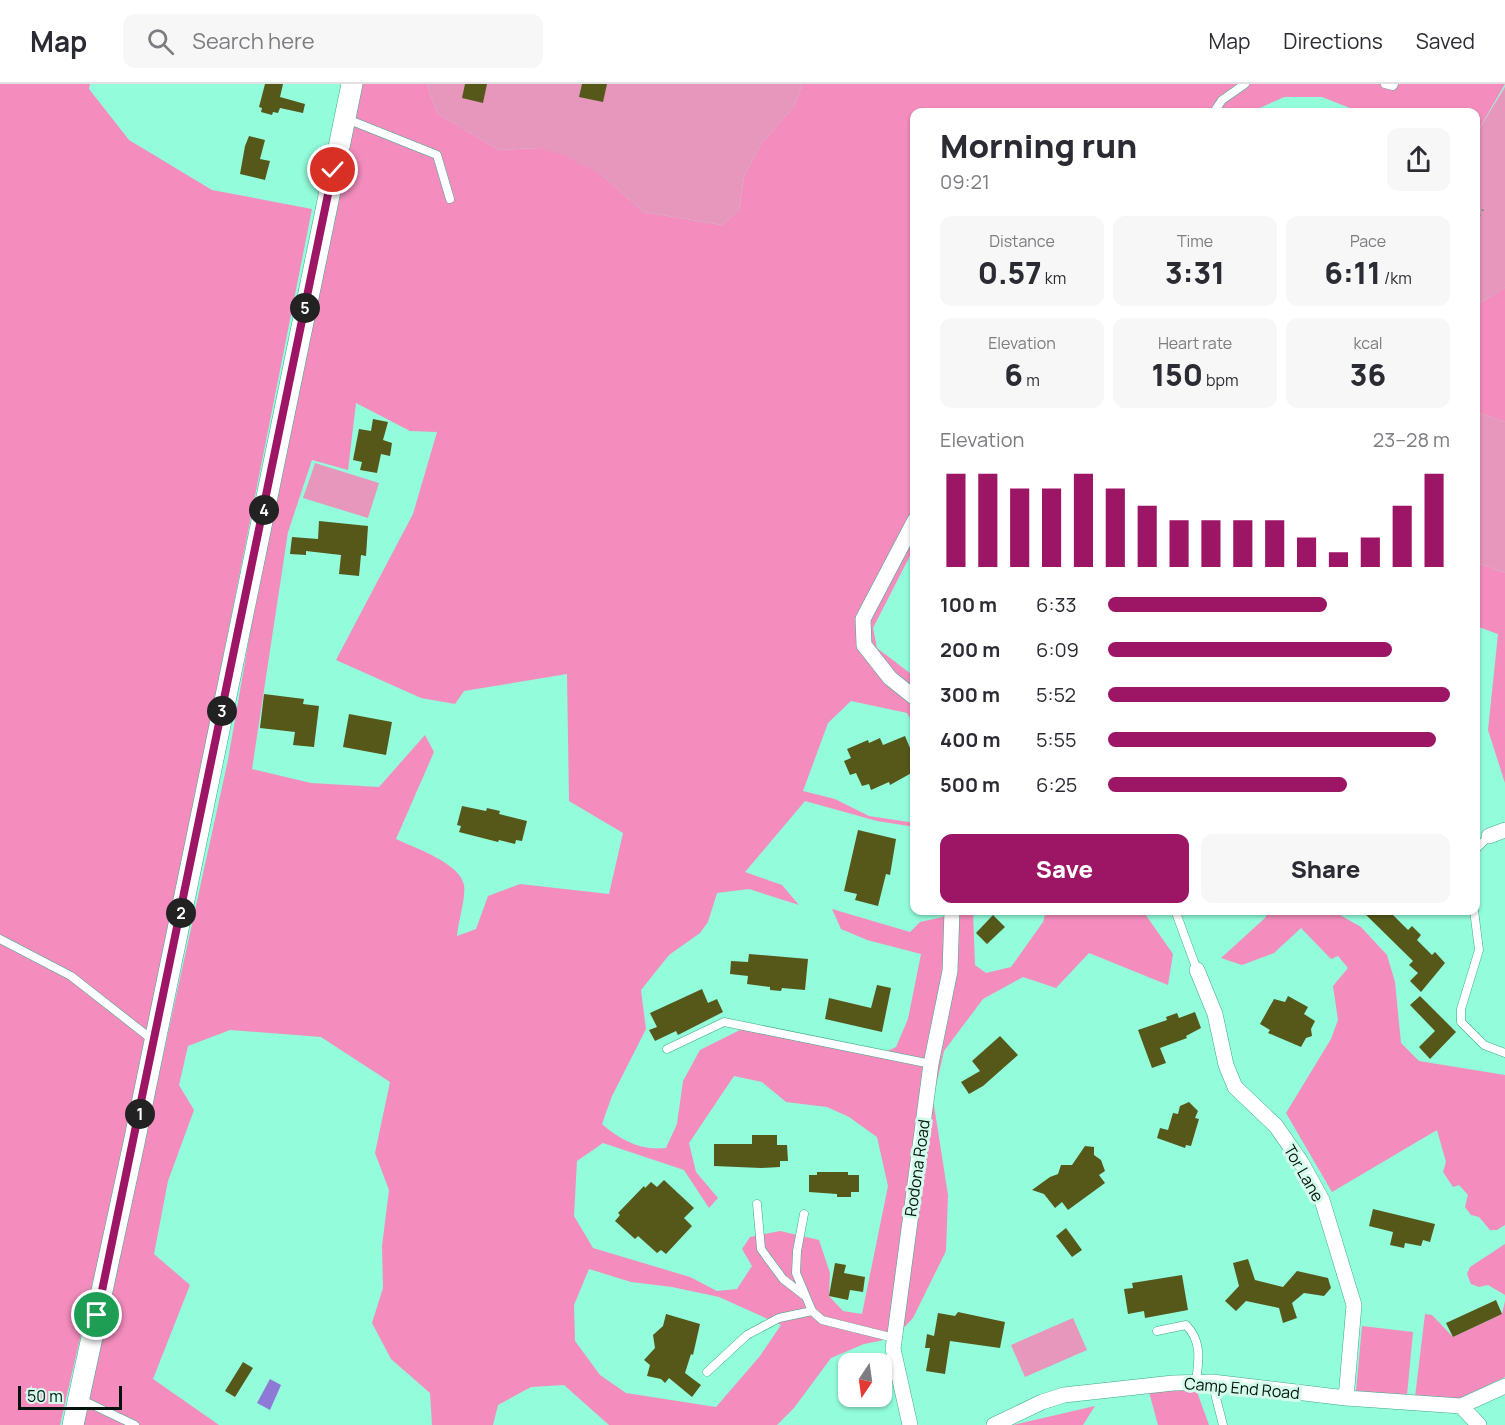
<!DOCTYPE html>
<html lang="en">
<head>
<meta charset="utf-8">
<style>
  :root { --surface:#fff; --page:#f7f7f7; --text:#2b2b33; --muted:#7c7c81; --line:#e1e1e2; --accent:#9d1666 }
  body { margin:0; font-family:Manrope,sans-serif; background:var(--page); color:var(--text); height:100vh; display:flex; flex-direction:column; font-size:22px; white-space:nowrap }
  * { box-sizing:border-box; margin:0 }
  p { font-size:20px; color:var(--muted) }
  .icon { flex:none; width:33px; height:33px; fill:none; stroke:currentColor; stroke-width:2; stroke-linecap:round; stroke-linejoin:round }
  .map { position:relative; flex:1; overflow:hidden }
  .drawer { position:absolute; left:910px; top:24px; width:570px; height:807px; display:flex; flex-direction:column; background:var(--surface); border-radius:12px; box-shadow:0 2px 4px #0004 }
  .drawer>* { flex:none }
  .needle { width:39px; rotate:193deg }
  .controls { position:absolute; left:838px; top:1269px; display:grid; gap:12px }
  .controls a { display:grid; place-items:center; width:54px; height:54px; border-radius:12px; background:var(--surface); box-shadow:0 2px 4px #0004; font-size:30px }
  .scale { position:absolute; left:18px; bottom:15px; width:104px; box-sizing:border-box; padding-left:6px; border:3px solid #00130c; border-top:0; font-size:16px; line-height:21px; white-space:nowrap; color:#00130c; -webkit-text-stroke:4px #d5fbed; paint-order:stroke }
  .pin { position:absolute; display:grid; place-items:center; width:51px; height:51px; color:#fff; margin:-26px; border:3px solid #fff; border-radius:50%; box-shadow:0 2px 6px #0007 }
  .km { position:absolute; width:30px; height:30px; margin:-15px; border-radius:50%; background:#222; color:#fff; font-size:16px; line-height:30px; text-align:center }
  .round { display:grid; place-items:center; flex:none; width:63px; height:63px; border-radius:12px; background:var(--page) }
  .headline { display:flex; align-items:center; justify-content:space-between; height:102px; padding:0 30px }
  h1 { font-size:33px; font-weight:800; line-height:45px }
  .stats { display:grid; grid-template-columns:repeat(3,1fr); gap:9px; height:102px; padding:6px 30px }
  .stats div { display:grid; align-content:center; border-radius:12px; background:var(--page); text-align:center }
  .stats b { font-size:30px; font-weight:800 }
  .stats small { font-size:16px; font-weight:400 }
  .stats p { font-size:16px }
  .chart { height:168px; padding:12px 30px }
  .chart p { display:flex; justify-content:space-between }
  .chart svg { width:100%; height:108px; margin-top:6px; stroke:var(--accent); stroke-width:6 }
  .action { display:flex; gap:12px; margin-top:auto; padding:12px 30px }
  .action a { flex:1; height:69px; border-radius:12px; background:var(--accent); color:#fff; font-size:24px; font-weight:800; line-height:69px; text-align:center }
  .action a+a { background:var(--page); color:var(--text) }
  ul { padding:0 30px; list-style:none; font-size:20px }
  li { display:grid; grid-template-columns:96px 72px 1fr; align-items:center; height:45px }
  li i { height:15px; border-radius:8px; background:var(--accent) }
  header { display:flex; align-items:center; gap:36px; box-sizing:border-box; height:84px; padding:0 30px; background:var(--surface); border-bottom:2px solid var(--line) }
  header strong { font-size:28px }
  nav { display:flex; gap:33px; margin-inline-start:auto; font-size:21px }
  .search { width:420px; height:54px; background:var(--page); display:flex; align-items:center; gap:15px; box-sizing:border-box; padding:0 21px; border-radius:12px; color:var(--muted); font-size:22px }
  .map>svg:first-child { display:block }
</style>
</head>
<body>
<header>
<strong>Map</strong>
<div class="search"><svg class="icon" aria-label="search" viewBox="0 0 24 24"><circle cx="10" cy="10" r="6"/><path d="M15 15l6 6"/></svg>Search here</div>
<nav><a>Map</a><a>Directions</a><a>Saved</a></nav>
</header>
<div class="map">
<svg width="1505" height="1341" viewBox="0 0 1505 1341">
  <rect width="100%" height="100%" fill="#93fcdb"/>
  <path fill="#e797bb" d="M427,0H802L795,21L761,60L744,92L739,126L722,141L644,128L602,91L538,64L499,66L437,29Z
    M1505,3V203L1476,222V50Z
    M1476,328L1505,338V489L1476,478Z
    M315,379L379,399L368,434L303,414Z
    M1073,1234L1087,1266L1025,1293L1011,1261Z"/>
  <path fill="#f48dbd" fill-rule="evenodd" d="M0,0H90L89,5L129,56L212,106L312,125L136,1012L60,1341H0Z
    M362,0H427L437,29L499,66L538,64L564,71L602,91L644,128L722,141L739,126L744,92L761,60L795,21L802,0H1505L1476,50V28H1360L1322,13H1284L1251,28H915V462L873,544L877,564L915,593V643L907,629L851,617L828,639L803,707L835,715L869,732L915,739V743L877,737L805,717L745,788L782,801L799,821L749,805L717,809L708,838L700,849L669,871L641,906L646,945L612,1012L602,1040C620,1056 641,1067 666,1064L677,1040L683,997L700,966L740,946L777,949L879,971L896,963L908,935L921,870L867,856L841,845L832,825L910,848L920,838L952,831V827H973L975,881L986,889L1011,883L1043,838L1046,827H1143L1173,870L1168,901L1089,869L1056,904L1023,893L983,915L944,967L933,1015L948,1111L946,1167L913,1234L894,1254L864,1260L831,1274L794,1324L777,1341H609L564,1301L531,1303L498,1321L493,1341H432L430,1309L391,1275L372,1239L383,1204L382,1162L389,1106L375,1069L390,998L321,953L230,946L188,962L179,1001L194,1026L168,1097L154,1170L190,1201L153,1295L219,1341H82L228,676L268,445ZM356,319L410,347L437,348L413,430L336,576L421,614L455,620L464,607L567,590L569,717L623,749L609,810L520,800L488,812L476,845L457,852C458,838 466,814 464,801C460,779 415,764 396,755L434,668L425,651L379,703L311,699L252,685L288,448L312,376L348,386ZM734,992L762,998L786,1018L827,1023L849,1033L877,1053L888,1102L862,1230L843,1227L829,1212L830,1189L819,1156L780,1147L750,1153L742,1165L752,1182L737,1205L717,1207L690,1193L593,1164L574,1132L577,1077L603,1059L684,1086L709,1124L718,1114L696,1088L689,1059ZM589,1185L631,1198L672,1203L719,1213L781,1241L760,1272L716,1323L626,1309L600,1291L575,1257L574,1221Z
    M1505,203V338L1476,328V222Z
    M1476,478L1505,489V699L1488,646L1498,550L1476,542Z
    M1269,827H1333L1361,843L1387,871L1395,898L1401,959L1419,977L1505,991V1141L1497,1146H1490L1479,1133L1471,1131L1465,1123L1468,1111L1459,1101L1453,1103L1443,1088L1446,1078L1437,1046L1332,1108L1286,1029L1331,955L1338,936L1333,902L1348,884L1338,872L1331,875L1301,844L1274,869L1242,881L1221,874L1265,834Z
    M1505,1160V1211L1488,1201L1479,1203L1471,1200L1467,1190L1470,1183Z
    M1505,1217V1293L1456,1316L1415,1313L1425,1230L1432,1231L1453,1253L1502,1230Z
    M1362,1242L1413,1248L1407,1311L1356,1307Z
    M1196,1305L1209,1341H1158L1149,1308Z
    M1095,1322L1083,1341H1013Z"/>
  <path fill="#8d7ad7" d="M270,1295L281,1301L270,1326L257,1319Z"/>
  <path fill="#56581a" d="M265,0H283L280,13L305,20L303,29L280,24L278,29L273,28L272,31L261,28L262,24L259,23Z
    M465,0H487L483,19L462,14Z
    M582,0H607L603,18L579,13Z
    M249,52L265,56L260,75L270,77L265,96L240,90L245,62Z
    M373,335L388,338L383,356L392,359L390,372L381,370L377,389L360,386L362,378L353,376L359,345L371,347Z
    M319,437L368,442L366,472L361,471L359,492L339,490L341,471L306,467V471L290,470L292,453L318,455Z
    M264,610L304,615L303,620L319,622L314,663L293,661L295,648L260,644Z
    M349,630L392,638L386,671L343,663Z
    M905,652L915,676V687L890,701L889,698L871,706L869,700L862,702L856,689L850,691L844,677L851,674L847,665L868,656L869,659L880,654L883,661Z
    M462,722L486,727L487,724L500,727L499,730L527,737L522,757L516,756L515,760L499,756L498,758L459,748L461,742L457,741Z
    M858,746L896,755L890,791L886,790L878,822L855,816L857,810L844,807Z
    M1361,826H1388L1408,846L1412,842L1421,851L1417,856L1432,871L1435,868L1445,879L1421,908L1410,897L1418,889L1409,881L1413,877Z
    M993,831L1005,843L987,860L976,849Z
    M749,870L808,875L805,906L782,904L781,907L770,906V903L747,900L748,892L730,890L731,877L748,878Z
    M877,901L891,904L882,948L825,935L829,914L871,924Z
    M702,905L708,919L717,915L723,928L678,951L676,947L655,957L649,946L657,943L650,929Z
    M1288,912L1308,923L1304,930L1315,937L1311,945L1312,952L1306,954L1301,963L1268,949L1270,946L1260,940L1274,915L1285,918Z
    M1420,912L1456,948L1430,975L1419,963L1435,947L1410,921Z
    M1195,928L1201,944L1186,952L1187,954L1160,964L1166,979L1152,984L1138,946L1167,936L1166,933L1177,929L1179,934Z
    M1000,952L1018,971L983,1002L969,1010L961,998L980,987L972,977Z
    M1189,1018L1198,1027L1195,1034L1199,1035L1191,1062L1186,1061L1185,1064L1157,1054L1160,1044L1168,1046L1173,1029L1178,1030L1180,1022Z
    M752,1051H777V1061H787L788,1077H780V1083L761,1084L714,1082V1060H752Z
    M1085,1062L1094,1063V1071L1101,1076L1105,1087L1099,1091L1105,1099L1068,1126L1062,1118L1055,1124L1044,1110L1032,1106L1050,1093L1058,1090L1061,1081H1072Z
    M817,1088H848V1091H859V1108H851V1113H837V1110L809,1108V1091H817Z
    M664,1096L694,1124L684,1134L692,1142L666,1170L661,1166L657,1169L638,1152L635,1155L615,1137L620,1131L618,1129L644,1102L645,1104L651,1098L657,1103Z
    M1373,1125L1435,1140L1430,1158L1423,1156L1421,1162L1405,1159L1404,1164L1390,1161L1393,1148L1369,1142Z
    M1066,1144L1082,1166L1072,1173L1056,1152Z
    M1248,1175L1255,1196L1283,1203L1297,1187L1328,1194L1331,1204L1324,1212L1304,1209L1292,1219L1297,1234L1283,1239L1279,1224L1246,1217L1236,1227L1225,1217L1239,1202L1233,1179Z
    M835,1179L846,1181L844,1189L865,1193L863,1208L850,1206L848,1216L829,1212Z
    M1182,1191L1188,1226L1145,1234L1144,1227L1128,1230L1124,1205L1133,1204L1132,1199Z
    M1496,1216L1502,1230L1453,1253L1446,1239Z
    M958,1228L1005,1238L1000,1264L950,1257L945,1290L926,1287L930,1264H925L927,1250L934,1252L938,1229L955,1232Z
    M666,1230L700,1240L693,1271L691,1270L685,1289L701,1301L692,1313L669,1294L665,1299L661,1295L647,1292L650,1281L644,1276L655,1264L653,1251L663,1242Z
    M243,1278L253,1284L235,1313L225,1307Z"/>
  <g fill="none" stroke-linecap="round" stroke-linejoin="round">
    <g stroke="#3ba98b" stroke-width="9">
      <path id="lane" d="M1385,0L1393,2L1394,0
        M1214,28L1222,16L1245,0
        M347,35L437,71L450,115
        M1476,765L1489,752
        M1175,826L1197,886
        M1474,826L1479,866L1461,925V938L1484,961L1505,969
        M0,855L71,892L154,957
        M667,965L724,938L931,980
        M757,1120L761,1165L783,1195L805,1212
        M804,1130L797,1167L796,1189L812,1227L822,1236L894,1254
        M1157,1247L1186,1241C1202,1257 1199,1276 1196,1298
        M707,1288L747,1251L779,1234L812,1227
        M1212,1298L1223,1341
        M80,1315L135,1341"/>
    </g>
    <g stroke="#3ba98b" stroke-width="16">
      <path id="street" d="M915,436L863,535L864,561L890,594L915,614
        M1489,752L1505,746
        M1197,886L1215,930L1226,981L1235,1003L1276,1042L1301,1078L1322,1116L1354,1221L1346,1314
        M1461,1322L1479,1341
        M910,1341L893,1265L931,980L950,887L952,826
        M994,1341L1042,1318L1064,1311L1173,1299L1212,1298L1346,1314L1461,1322L1505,1302"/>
    </g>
    <g stroke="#3ba98b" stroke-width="22">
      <path id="secondary" d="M73,1341L134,1059L352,0"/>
    </g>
    <path stroke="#50917c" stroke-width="2" stroke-dasharray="1.5 4.5" stroke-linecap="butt" d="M1476,137L1485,122"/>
    <use href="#lane" stroke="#fff" stroke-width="8"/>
    <use href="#street" stroke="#fff" stroke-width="15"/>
    <use href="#secondary" stroke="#fff" stroke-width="21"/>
  </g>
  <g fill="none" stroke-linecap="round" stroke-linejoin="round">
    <g stroke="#fff" stroke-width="12">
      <path id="route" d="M97,1231L333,86"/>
    </g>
    <use href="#route" stroke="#9d1666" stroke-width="8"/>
  </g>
  <g text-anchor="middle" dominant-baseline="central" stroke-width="6" stroke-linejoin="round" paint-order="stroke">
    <g font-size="16" fill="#00130c" stroke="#d5fbed">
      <text transform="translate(917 1084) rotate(-82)">Rodona Road</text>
      <text transform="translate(1304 1089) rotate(60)">Tor Lane</text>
      <text transform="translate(1242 1304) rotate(5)">Camp End Road</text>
    </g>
  </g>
</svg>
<div class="controls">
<a><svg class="needle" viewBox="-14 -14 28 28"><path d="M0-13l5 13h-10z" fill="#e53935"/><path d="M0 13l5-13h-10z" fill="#7c7c81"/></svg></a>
</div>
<div class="scale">50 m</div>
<div class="pin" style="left:97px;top:1231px;background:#1e9e55"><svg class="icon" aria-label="arrive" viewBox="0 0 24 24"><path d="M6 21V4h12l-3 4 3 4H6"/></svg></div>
<div class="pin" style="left:333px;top:86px;background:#d93025"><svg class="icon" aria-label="check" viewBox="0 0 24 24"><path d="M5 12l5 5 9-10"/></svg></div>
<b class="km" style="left:140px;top:1030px">1</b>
<b class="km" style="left:181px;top:829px">2</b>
<b class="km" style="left:222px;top:627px">3</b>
<b class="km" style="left:264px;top:426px">4</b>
<b class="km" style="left:305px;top:224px">5</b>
<section class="drawer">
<div class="headline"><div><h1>Morning run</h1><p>09:21</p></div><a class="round"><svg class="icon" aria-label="share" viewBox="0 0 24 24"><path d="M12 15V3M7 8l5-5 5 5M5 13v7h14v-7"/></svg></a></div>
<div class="stats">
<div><p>Distance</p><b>0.57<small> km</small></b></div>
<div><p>Time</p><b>3:31</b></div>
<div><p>Pace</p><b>6:11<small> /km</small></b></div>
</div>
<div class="stats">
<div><p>Elevation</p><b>6<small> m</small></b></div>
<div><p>Heart rate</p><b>150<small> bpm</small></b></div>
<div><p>kcal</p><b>36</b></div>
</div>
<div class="chart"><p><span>Elevation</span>23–28 m</p>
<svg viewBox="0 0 160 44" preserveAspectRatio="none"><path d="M5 44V6M15 44V6M25 44V12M35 44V12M45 44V6M55 44V12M65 44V19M75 44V25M85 44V25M95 44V25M105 44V25M115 44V32M125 44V38M135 44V32M145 44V19M155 44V6"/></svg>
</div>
<ul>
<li><b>100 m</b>6:33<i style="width:64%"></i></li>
<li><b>200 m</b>6:09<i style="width:83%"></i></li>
<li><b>300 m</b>5:52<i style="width:100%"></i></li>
<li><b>400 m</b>5:55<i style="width:96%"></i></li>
<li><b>500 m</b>6:25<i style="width:70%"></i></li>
</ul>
<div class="action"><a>Save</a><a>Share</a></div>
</section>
</div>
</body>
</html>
